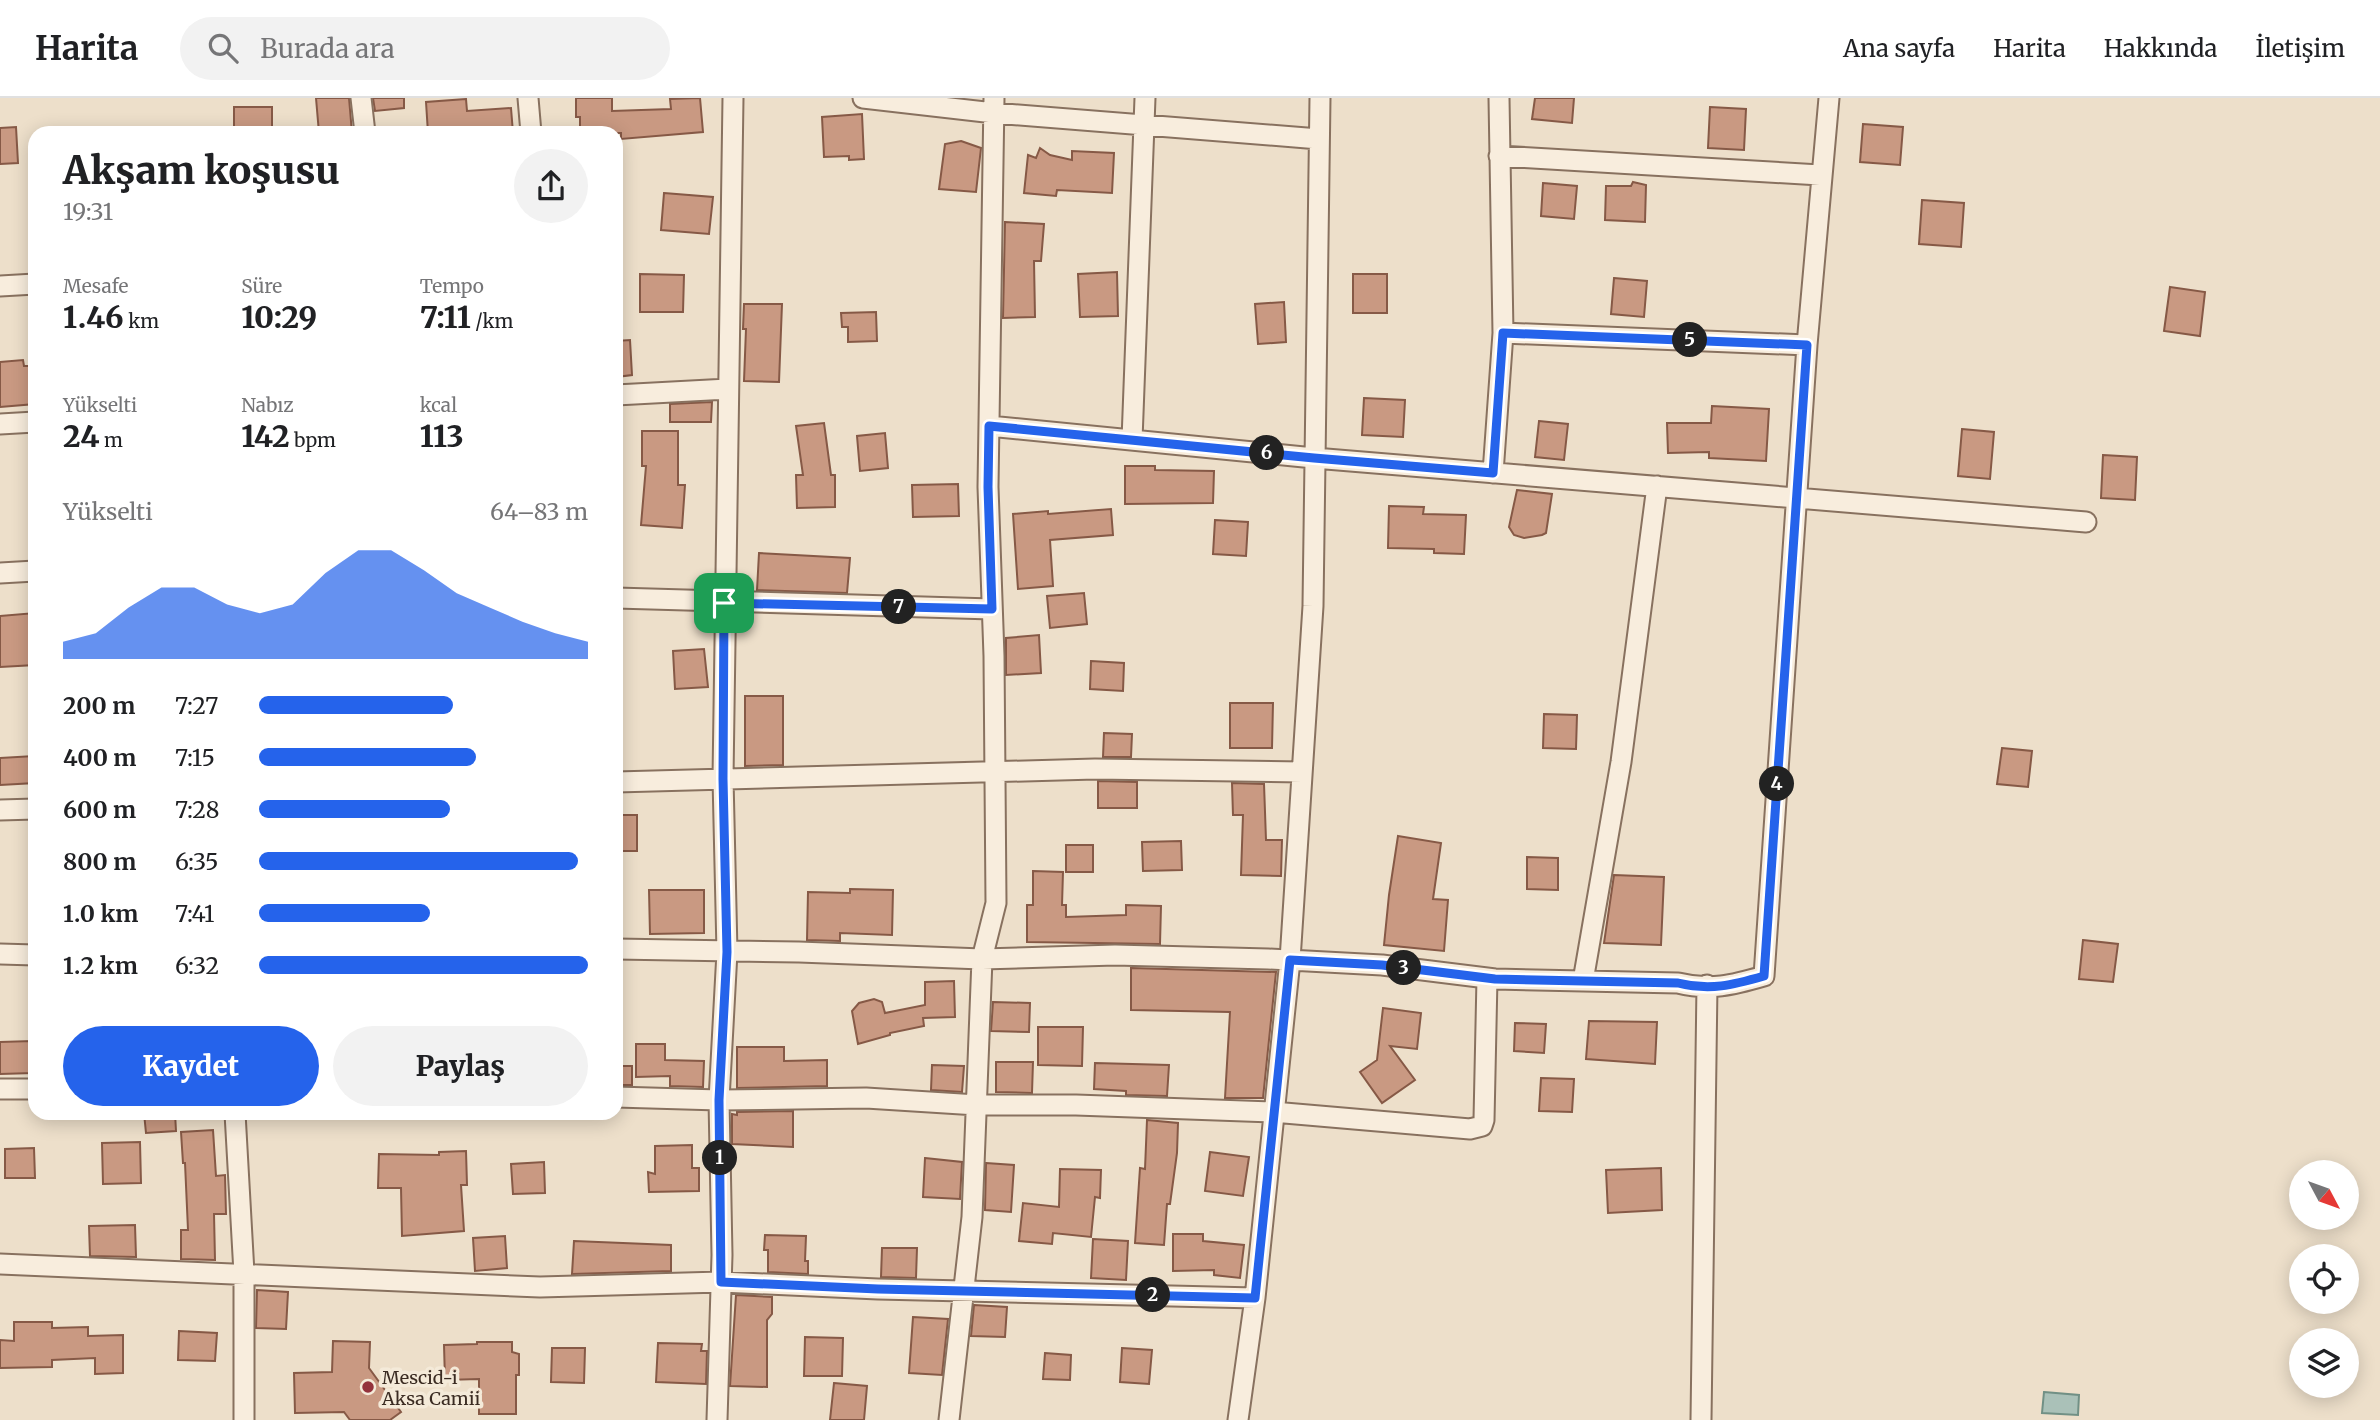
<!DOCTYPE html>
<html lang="tr">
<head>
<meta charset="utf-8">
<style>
  :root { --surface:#fff; --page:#f2f2f2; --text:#202124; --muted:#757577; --line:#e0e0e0; --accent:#2563eb }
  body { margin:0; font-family:Merriweather,serif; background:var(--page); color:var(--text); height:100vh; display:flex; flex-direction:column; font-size:26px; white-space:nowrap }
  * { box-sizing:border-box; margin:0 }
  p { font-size:23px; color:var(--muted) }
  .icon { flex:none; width:38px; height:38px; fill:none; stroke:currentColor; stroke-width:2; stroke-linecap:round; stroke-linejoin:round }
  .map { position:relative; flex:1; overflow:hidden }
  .details { position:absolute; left:28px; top:28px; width:595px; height:994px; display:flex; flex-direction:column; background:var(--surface); border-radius:21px; box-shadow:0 4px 18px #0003 }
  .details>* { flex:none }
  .needle { width:46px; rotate:131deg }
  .controls { position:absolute; left:2289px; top:1062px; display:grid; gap:14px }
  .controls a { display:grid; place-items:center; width:70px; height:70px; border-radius:50%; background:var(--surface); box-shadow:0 4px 18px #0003; font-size:35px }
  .pin { position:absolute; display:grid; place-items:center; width:60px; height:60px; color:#fff; margin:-30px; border-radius:14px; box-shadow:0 4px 10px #0006 }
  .km { position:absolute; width:35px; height:35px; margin:-18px; border-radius:50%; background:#222; color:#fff; font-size:19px; line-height:35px; text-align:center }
  .round { display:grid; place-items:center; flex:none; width:74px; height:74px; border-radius:37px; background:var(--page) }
  .head { display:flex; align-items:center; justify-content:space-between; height:119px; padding:0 35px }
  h1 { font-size:38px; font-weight:800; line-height:52px }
  .metrics { display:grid; grid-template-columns:repeat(3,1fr); gap:10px; height:119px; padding:7px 35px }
  .metrics div { display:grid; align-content:center }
  .metrics b { font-size:30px; font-weight:800 }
  .metrics small { font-size:19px; font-weight:400 }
  .metrics p { font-size:19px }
  .chart { height:196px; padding:14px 35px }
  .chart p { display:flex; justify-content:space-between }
  .chart svg { width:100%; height:126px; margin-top:7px; fill:var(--accent); opacity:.7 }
  .action { display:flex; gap:14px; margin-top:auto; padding:14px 35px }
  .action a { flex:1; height:80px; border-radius:42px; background:var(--accent); color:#fff; font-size:28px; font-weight:800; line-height:80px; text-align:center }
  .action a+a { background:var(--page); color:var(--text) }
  ul { padding:0 35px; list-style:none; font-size:23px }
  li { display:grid; grid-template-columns:112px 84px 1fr; align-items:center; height:52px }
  li i { height:18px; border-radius:9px; background:var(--accent) }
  header { display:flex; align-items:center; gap:42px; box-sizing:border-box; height:98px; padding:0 35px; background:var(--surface); border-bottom:2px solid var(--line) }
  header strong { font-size:33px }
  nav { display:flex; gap:38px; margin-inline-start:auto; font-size:24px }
  .search { width:490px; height:63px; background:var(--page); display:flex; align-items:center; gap:18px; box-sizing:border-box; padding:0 24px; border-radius:38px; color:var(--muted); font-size:26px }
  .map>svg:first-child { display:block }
</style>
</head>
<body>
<header>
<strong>Harita</strong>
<div class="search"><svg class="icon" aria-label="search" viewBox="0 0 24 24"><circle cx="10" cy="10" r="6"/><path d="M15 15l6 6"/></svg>Burada ara</div>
<nav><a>Ana sayfa</a><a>Harita</a><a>Hakkında</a><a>İletişim</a></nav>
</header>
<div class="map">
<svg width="2380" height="1322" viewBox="0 0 2380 1322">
  <rect width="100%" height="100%" fill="#eddfca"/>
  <path fill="#aac1b8" stroke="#719085" stroke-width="2" d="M2044,1294L2079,1297L2078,1317L2042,1315Z"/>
  <path fill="#c99982" stroke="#865946" stroke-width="2" d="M316,0H349L352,35H319Z
    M373,0H404V10L375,13Z
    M576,0H612V13L671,11L670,1L700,0L703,34L621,41V35H580V19H576Z
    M1535,0H1574L1572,25L1532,21Z
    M466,1L467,13L511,10L513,35H428L426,4Z
    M234,9H272V35H234Z
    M1710,9L1746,11L1744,52L1708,50Z
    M862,16L864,61L849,62V58L824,59L822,19Z
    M1863,26L1903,29L1900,67L1860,64Z
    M16,29L18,65L0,66V30Z
    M961,43L981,50L976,94L939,91L945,46Z
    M1040,50L1050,57L1072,62V53L1114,55L1112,95L1057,92L1056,98L1024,95L1028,57L1036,60Z
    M1633,84L1646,87L1645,124L1605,122L1606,88H1631Z
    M1543,85L1577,88L1574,121L1541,118Z
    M664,95L713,99L709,136L661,132Z
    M1922,102L1964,105L1961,149L1919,146Z
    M1005,124L1044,126L1041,163H1034L1035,219L1003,220Z
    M1117,174L1118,218L1080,219L1078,176Z
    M640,176L684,177L683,214H640Z
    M1353,176H1387V215H1353Z
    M1614,180L1647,183L1644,219L1611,216Z
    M2170,189L2205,194L2200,238L2164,233Z
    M1284,204L1286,244L1258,246L1255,206Z
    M744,206H782L779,284L744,283L746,231H743Z
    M876,214L877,243L848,244V229H842L841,215Z
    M630,242L632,277L616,279V243Z
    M23,262L24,268H35V306L0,309V264Z
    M1364,300L1405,302L1403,339L1362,337Z
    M712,304L711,324H670V306Z
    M1712,308L1769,311L1766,363L1709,360V354L1668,355L1667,325H1711Z
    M1539,323L1568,326L1564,362L1535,359Z
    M824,325L831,377H835V409L797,410L796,377H803L796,328Z
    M1962,331L1994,334L1990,381L1958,378Z
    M642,333H678V387H685L682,430L641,427L646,368H642Z
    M885,335L888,370L860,373L857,338Z
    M2103,357L2137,359L2135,402L2101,400Z
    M1125,368H1155V372L1214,373L1213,405L1125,406Z
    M958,386L959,418L913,419L912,387Z
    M1517,392L1552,396L1546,435L1542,437L1524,440L1514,437L1509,429Z
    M1389,408L1424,409L1423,416L1466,417L1464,456L1434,455V451L1388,450Z
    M1111,411L1113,437L1050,442L1053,488L1018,491L1013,416L1048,413V416Z
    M1215,422L1248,424L1246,458L1213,456Z
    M759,455L850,460L847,495L757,492Z
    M1084,495L1087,526L1050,530L1047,498Z
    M35,515V567L0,569V518Z
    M1039,537L1041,575L1006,577V540Z
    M704,551L708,589L675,591L673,553Z
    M1091,563L1124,565L1123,593L1090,591Z
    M745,598H783V667L745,668Z
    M1230,605H1273L1272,650H1230Z
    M1544,616L1577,617L1576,651L1543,650Z
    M1104,635L1132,636L1131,659H1103Z
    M2002,650L2032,653L2028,689L1997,686Z
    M34,658L35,685L0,687V660Z
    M1098,683L1137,684V710H1098Z
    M1232,685L1264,686L1266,742H1282L1281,778L1241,777L1243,717H1233Z
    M616,717H637V753H616Z
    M1398,738L1441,745L1433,801L1448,802L1444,853L1384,847L1389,797Z
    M1181,743L1182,772L1143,773L1142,744Z
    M1066,747H1093V774H1066Z
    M1527,759L1558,760V792L1527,791Z
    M1033,773L1063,774L1062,807H1066V819L1126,817V807L1161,808L1160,846L1027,844V807H1033Z
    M1614,777L1664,779L1661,847L1604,845Z
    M850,791L893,792L892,837L840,835V843L807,842L808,794L850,795Z
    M649,792H704V835L650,836Z
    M2083,842L2118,846L2113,884L2079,881Z
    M1131,870L1276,874L1263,1000H1225L1230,914L1131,912Z
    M954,883L955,919L923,920L924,928L890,935V937L858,946L852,913L859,905L874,901L882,904L885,915L925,907V884Z
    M993,904L1030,905L1029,934L991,933Z
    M1383,910L1421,915L1417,951L1390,948L1415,982L1382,1005L1360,974L1377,962Z
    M1589,923L1657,924L1655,966L1586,961Z
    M1515,925L1546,926L1544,955L1514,953Z
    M1038,929H1083L1082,968L1038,967Z
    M32,943L33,975L0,976V944Z
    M636,946H665V962L704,963L703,989L670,988V978L636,979Z
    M737,949H784V963L827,962V988L737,990Z
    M996,964H1033L1032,995L996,994Z
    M1095,965L1169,967L1167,998L1126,997V993L1094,991Z
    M932,967L964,968L962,994L931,992Z
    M616,968H632V987H616Z
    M1541,980L1574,981L1572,1014L1539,1013Z
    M793,1013V1049L732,1046V1016L737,1017V1014Z
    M144,1015H175L176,1033L146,1035Z
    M1147,1022L1178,1025L1177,1055L1170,1106H1167L1164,1147L1135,1145L1140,1070L1145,1071Z
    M213,1032L216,1078L225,1077L226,1116H214L215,1162L181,1161V1132H188L185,1065H183L181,1034Z
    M140,1044L141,1085L103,1086L102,1045Z
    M692,1047V1070H699V1093L649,1094L648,1074L655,1076V1048Z
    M34,1050L35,1080H5V1051Z
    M466,1053L467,1087H461L464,1133L402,1138L401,1090H378L379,1056L439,1057V1054Z
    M1210,1054L1249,1059L1243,1098L1205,1093Z
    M925,1060L962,1064L960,1101L923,1099Z
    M544,1064L545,1095L513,1096L511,1066Z
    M986,1065L1014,1067L1011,1114L985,1112Z
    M1661,1070L1662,1112L1608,1115L1606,1072Z
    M1060,1071L1101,1072L1100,1100L1095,1099L1091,1139L1053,1135L1052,1146L1019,1143L1023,1105L1059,1109Z
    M135,1127L136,1159L90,1158L89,1128Z
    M1173,1136H1203V1143L1244,1147L1240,1180L1214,1177V1172L1173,1173Z
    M765,1137L806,1138L805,1163H808V1176L768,1174V1152H764Z
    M505,1138L507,1170L475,1173L473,1140Z
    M1093,1141L1128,1143L1126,1182L1091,1180Z
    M574,1143L671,1147V1173L572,1176Z
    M882,1150H917L916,1180L881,1179Z
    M257,1192L288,1194L286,1231L256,1230Z
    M736,1197L772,1199V1216L767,1222V1289L730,1288Z
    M974,1207L1007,1209L1005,1239L971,1238Z
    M913,1219L948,1221L942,1277L909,1275Z
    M14,1224H52V1230L88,1229V1238L123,1237V1275L95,1276V1260L52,1262V1269L0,1270V1242L14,1243Z
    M179,1233L217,1235L215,1263L178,1262Z
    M805,1239L843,1240L842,1278H804Z
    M333,1243L370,1244L369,1270L401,1314L390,1322H350L344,1314L295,1315L294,1275L332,1274Z
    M477,1244H512V1254L519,1256V1277H516V1316H479V1281L445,1282L444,1247L477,1246Z
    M658,1245L702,1246L701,1253H707L706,1286L656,1284Z
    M552,1250H585L584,1285L551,1284Z
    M1122,1250L1152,1252L1149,1286L1120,1284Z
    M1045,1255L1071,1257L1070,1282L1043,1281Z
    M834,1285L867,1288L864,1322H830Z"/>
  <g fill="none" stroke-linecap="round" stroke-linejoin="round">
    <g stroke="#88715f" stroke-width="23">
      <path id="street" d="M361,0L365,35
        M528,0L531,35
        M863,0L994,15L1319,41
        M1499,58L1820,77
        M0,188L35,186
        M1503,235L1807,247
        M616,297L728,291
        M0,326L35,324
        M989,328L1314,360L2086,424
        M1132,342L1145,0
        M1493,375L1503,235L1499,0
        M0,475L35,473
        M616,500L992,511
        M616,684L1095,671L1302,674
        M0,712L35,711
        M616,851L799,854L982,861L1115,857L1268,861L1382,867L1495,881L1678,885C1710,893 1733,887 1764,878L1807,247L1829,0
        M0,856L35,857
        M1583,883L1621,664L1657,388
        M0,991H35
        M616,999L719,1002L866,1000L977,1007H1076L1273,1014L1470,1031L1482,1028L1484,1022L1487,880
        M235,1015L244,1175V1322
        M0,1166L540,1189L721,1184L878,1191L1255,1200
        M717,1322L722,1157L719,1002L727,854L723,680L733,0
        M949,1322L972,1119L982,861L996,805L994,558L988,389L994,0
        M1238,1322L1255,1200L1290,862L1313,508L1320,0
        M1701,1322L1707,887"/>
    </g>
    <use href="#street" stroke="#f8eddd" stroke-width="19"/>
  </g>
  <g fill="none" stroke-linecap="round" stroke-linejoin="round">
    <g stroke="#fff" stroke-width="14">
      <path id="route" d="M1503,235L1807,247L1764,878C1733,887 1710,893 1678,885L1495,881L1382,867L1290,862L1255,1200L878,1191L721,1184L719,1002L727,854L723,681L724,505L992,511L988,389L989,328L1314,360L1493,375Z"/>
    </g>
    <use href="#route" stroke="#2563eb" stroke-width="9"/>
  </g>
  <circle fill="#94323c" stroke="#f4ead9" stroke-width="2.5" cx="368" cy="1289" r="7"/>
  <g text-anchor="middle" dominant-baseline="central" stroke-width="7" stroke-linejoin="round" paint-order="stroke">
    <g font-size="18" fill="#3a2b22" stroke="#f4ead9" text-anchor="start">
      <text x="382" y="1279">Mescid-i<tspan x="382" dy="21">Aksa Camii</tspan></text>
    </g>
  </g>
</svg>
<div class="controls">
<a><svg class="needle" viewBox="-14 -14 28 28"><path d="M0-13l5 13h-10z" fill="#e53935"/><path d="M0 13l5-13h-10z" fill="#757577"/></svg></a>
<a><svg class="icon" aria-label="locate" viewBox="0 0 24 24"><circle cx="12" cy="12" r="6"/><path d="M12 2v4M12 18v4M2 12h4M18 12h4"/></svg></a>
<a><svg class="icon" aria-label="layers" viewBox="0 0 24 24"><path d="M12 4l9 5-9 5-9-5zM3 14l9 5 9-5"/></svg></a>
</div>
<div class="pin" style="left:724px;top:505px;background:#1e9e55"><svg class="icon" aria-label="arrive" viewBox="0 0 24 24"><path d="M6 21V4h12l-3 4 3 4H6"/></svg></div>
<b class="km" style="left:720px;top:1060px">1</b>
<b class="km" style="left:1153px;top:1197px">2</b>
<b class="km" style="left:1404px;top:870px">3</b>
<b class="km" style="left:1777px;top:686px">4</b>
<b class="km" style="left:1690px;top:242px">5</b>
<b class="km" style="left:1267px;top:355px">6</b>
<b class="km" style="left:899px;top:509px">7</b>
<section class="details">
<div class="head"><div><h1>Akşam koşusu</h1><p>19:31</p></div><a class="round"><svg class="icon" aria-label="share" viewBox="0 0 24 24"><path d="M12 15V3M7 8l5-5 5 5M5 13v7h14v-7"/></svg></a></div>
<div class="metrics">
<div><p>Mesafe</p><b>1.46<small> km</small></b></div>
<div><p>Süre</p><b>10:29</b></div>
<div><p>Tempo</p><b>7:11<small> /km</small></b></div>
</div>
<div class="metrics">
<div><p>Yükselti</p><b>24<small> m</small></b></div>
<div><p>Nabız</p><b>142<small> bpm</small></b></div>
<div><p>kcal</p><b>113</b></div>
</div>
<div class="chart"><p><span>Yükselti</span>64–83 m</p>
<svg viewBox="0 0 160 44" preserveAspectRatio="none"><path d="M0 44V38L10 35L20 26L30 19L40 19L50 25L60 28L70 25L80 14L90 6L100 6L110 13L120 21L130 26L140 31L150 35L160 38V44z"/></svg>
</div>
<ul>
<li><b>200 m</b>7:27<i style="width:59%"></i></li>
<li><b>400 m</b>7:15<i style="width:66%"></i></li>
<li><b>600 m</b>7:28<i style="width:58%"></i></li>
<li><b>800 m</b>6:35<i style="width:97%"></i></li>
<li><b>1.0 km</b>7:41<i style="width:52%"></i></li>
<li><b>1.2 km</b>6:32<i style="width:100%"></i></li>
</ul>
<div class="action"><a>Kaydet</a><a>Paylaş</a></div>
</section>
</div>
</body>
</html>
